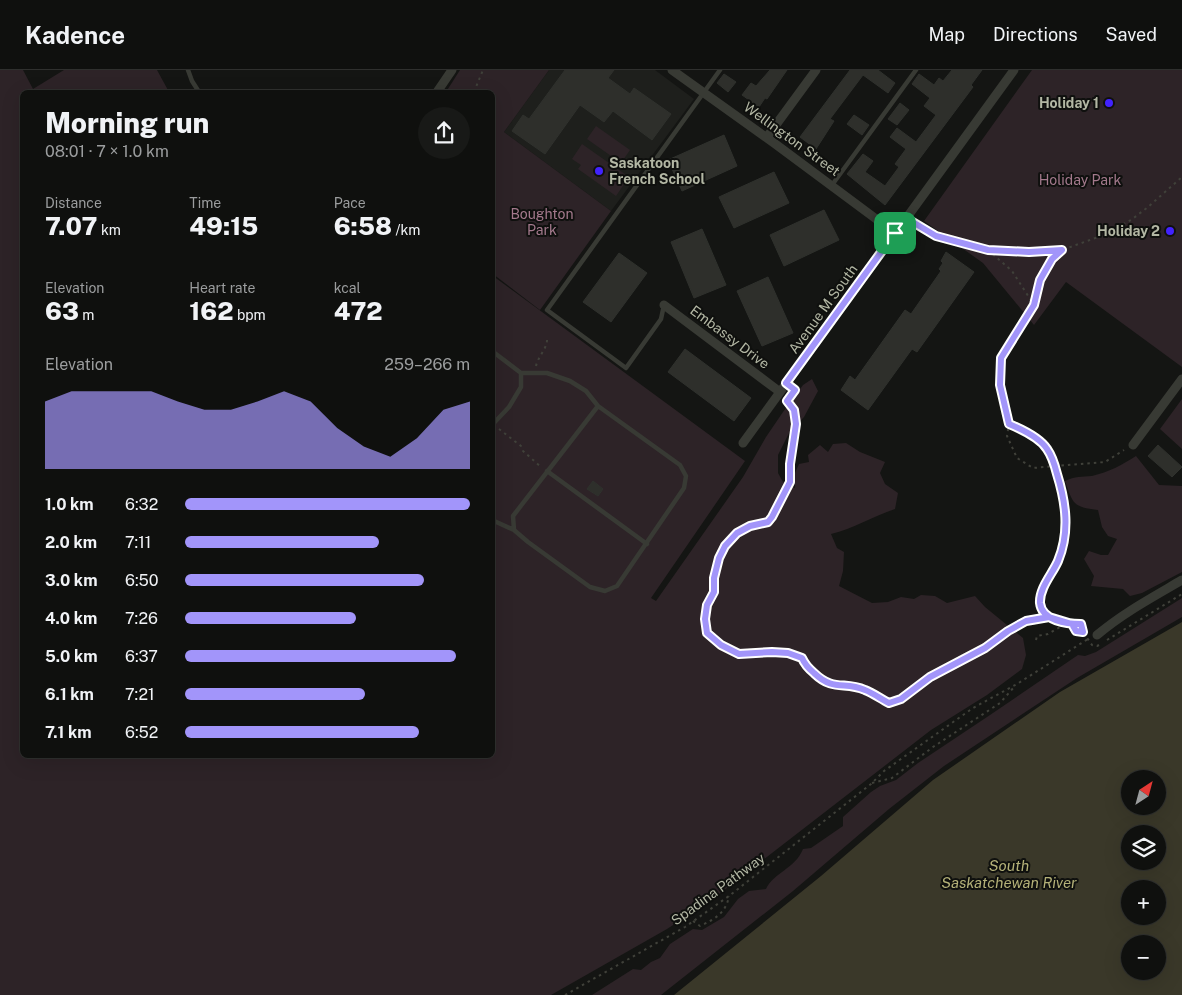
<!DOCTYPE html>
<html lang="en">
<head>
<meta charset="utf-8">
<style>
  :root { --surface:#0f100e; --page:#181917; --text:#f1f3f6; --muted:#9b9d9e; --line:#2f302e; --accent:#a295fa }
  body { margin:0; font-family:"Public Sans",sans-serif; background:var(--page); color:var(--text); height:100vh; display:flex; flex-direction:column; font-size:19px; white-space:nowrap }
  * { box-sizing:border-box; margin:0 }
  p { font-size:16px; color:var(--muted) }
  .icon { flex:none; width:28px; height:28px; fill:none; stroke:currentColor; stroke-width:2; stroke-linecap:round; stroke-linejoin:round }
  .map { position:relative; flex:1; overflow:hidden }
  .details { position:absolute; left:20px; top:20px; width:475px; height:668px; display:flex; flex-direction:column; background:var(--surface); border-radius:8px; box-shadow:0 5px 20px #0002,0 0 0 1px var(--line) }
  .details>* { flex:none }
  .needle { width:32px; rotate:36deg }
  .controls { position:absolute; left:1121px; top:700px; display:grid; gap:10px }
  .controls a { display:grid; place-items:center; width:45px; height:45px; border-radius:50%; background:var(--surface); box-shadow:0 5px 20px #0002,0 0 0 1px var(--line); font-size:25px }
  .pin { position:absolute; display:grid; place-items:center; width:42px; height:42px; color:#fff; margin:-21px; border-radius:10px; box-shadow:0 2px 8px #0006 }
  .round { display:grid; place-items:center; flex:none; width:52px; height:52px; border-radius:26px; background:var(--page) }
  .headline { display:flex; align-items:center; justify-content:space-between; height:85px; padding:0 25px }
  h1 { font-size:28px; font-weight:800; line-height:38px }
  .stats { display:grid; grid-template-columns:repeat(3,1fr); gap:8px; height:85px; padding:5px 25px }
  .stats div { display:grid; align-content:center }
  .stats b { font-size:25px; font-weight:800 }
  .stats small { font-size:14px; font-weight:400 }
  .stats p { font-size:14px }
  .chart { height:140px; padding:10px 25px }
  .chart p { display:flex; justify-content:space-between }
  .chart svg { width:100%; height:90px; margin-top:5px; fill:var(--accent); opacity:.7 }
  ul { padding:0 25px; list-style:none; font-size:16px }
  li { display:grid; grid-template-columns:80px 60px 1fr; align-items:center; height:38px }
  li i { height:12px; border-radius:6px; background:var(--accent) }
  header { display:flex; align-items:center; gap:30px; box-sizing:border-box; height:70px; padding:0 25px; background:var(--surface); border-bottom:1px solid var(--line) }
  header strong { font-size:24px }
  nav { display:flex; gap:28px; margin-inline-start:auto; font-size:18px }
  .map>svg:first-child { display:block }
</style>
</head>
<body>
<header>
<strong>Kadence</strong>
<nav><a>Map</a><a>Directions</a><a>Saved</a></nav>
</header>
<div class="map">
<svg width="1182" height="925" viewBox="0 0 1182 925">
  <rect width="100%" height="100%" fill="#141513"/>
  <path fill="#1e1f1c" d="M549,0H655L694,29L611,141L504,62Z"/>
  <path fill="#2d2327" d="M0,0H23L33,19L64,0H157L169,22H22V685H492L493,206L745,391L651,528L656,531L743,407L766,367L783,342L803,315L812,309L818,321L804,347L789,363L778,385V403L783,412L795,418L794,405L799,394L809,392L808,385L820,375L828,382L833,374L846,373L860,382L885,392L880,403L885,414L898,423L895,439C873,446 853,459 831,464L837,478L844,482L843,501L839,516L872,533L888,532L901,527L914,529L921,525L935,526L947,533L975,526L985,537L1023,568L1026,585L1022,599L987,625L931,660L714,828L667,859L551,925H0Z
    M460,0H549L504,62L611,141L540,240L493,204L492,22H446Z
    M1032,0H1182V297L1066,212L1034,255L983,193L924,151Z
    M596,56L630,80L621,93L587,69Z
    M582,74L629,107L616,126L578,99L581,95L572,89Z
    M1182,329V379L1160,359Z
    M1136,386L1159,415L1182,416V502L1142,523L1130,526L1123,519L1091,516L1094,506L1084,489L1089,481L1101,485H1108L1117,469L1108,466L1102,457L1098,440C1073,437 1073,434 1065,411C1075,406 1082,407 1092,406C1109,402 1122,395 1136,386Z
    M1182,528V547L1077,608L944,696L889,739L793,821L661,925H592L633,899L641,900L651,892L660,888L670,874L693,859L702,860L724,847L738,829L749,821L766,819C774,802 795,799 803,779L811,778L843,756V747L871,722L880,716L896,710L918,693L990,645L1078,585L1085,586L1096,582Z"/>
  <path fill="#3a3829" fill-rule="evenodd" d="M1182,552V925H674L821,806L933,710L1060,622ZM1130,709H1158V736H1130ZM1130,764H1158V791H1130ZM1130,819H1158V846H1130ZM1130,874H1158V901H1130Z"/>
  <path fill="#2e2f2b" stroke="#2f312d" d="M565,0H614L608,8L630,24L634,18L671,44L652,70L613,41L604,52L580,35L545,84L512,61L523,45L529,49Z
    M770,0H787L767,29L765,28L759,37L742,25L751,13L756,16Z
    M850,0H878L895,13L888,23L863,5L830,49L834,51L816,79L800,67Z
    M952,0H982L971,15L973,17L885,135L847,104L863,84L873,91L865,102L885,116L899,97L895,94L906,79L890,67L897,58L916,72L936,45L924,36L930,28L912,14L919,4L934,15L939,8L943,11Z
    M724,4L736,12L728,22L717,13Z
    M900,33L909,40L897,55L888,49Z
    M854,45L869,55L862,65L847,54Z
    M724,65L737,96L682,121L668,90Z
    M774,102L789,133L734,158L719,127Z
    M824,140L839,170L784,196L770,165Z
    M702,159L726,215L694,228L671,172Z
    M946,182L974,202L917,282L912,279L868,340L841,320L850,306L855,310L905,240L911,244L941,201L939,199L943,193L941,191Z
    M619,183L647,203L611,252L583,232Z
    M768,207L793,263L762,276L737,221Z
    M685,279L751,328L734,351L668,302Z
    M1158,375L1182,397L1172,407L1148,386Z
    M593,411L603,419L598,426L587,419Z"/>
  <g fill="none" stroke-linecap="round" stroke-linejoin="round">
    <path stroke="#40413a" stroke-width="2" stroke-dasharray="2.5 4" stroke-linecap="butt" d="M474,22L483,0
      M915,153L936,166L988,180L1029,182L1062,180
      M988,180L1012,201L1034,235
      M536,296C538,286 548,278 547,268
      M794,319L795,320L787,331L794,340L796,354L790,394V412L772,447L768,452L749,456L737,463L725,476L719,488L713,508L714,522L707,535L705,549L707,563L721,575L739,584L771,582L788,583L802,588C805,595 808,598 814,603C834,622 844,611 865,620C873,623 881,629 889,633L901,629L930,607L943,599L985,578L1008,561L1026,551L1049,547
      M1009,354L1024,360L1047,378L1055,396L1105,392L1124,380
      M499,359L521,376L523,381L541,397
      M1072,554H1081L1083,562
      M1036,570L1037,566L1048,564L1067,553
      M1107,570L1182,524
      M1099,575L1097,576L1092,575L1083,562L1076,561C1075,559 1074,556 1072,554C1063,548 1049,553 1042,539C1034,522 1055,502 1059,486C1070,452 1065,429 1055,396L1033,398L1017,388L1007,366L1009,354L1000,315L1001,287L1034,235L1040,210L1052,189L1062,180L1101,166L1131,150L1148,137L1182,107
      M872,713L892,708L933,677L1000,633L1015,616
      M693,851L700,856C715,849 726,843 729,826
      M565,925L685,857L729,826L871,714L884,701L973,638L1017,614L1088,569"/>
    <path stroke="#383a34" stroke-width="4.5" d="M188,0L192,11L199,22
      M832,115L916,0
      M664,235L661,249L626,298L547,240L720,0
      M492,281L521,303H547L570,311L586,321L598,336L680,395L686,406L684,418L617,516L605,521L590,517L528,472L514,460L492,450
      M492,355L509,337L521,317V303
      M547,401L647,474
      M514,460L513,446L598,336"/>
    <path stroke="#383a34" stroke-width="9" d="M672,0L774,73L895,163
      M437,22L452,0
      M767,67L816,0
      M664,235L780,322
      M743,373L1014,0
      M1133,375L1182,309
      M1097,565C1123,543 1153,527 1182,510"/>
  </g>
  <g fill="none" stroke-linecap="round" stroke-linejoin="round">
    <g stroke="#fff" stroke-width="10">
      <path id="route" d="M895,163L786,313L795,320L787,331L794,340L796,354L790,394V412L772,447L768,452L750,456L737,463L725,476L719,488L714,508V522L707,535L705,549L707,563L721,575L739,584L772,582L788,583L802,588C805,595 808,598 814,603C834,622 844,611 865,620C873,623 881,629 889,633L901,629L930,607L985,578L1008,561L1026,551L1049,547L1072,554L1076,561L1083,562L1081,554C1067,554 1042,551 1040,533C1039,518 1053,503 1058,491C1070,462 1066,433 1057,404C1055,396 1052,386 1047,379C1040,368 1021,359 1009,354L1000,315L1001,288L1034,235L1040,210L1052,189L1062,180L1029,182L988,180L936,166L906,148L895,163"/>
    </g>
    <use href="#route" stroke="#a295fa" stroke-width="6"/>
  </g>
  <g fill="#4222fe" stroke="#0f100e" stroke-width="2">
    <circle cx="1109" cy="33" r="5"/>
    <circle cx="599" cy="101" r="5"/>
    <circle cx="1170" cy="161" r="5"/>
  </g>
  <g text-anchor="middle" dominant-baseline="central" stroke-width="4" stroke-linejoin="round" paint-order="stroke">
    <g font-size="14" font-weight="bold" fill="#b3b7a4" stroke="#0f100e" text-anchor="end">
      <text x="1099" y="33">Holiday 1</text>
      <text x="609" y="93" text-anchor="start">Saskatoon<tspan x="609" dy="16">French School</tspan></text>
      <text x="1160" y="161">Holiday 2</text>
    </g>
    <g font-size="14" fill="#b3b7a4" stroke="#0f100e">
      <text transform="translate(792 69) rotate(36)">Wellington Street</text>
      <text transform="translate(823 239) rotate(-54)">Avenue M South</text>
      <text transform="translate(730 267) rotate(37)">Embassy Drive</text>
      <text transform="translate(718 819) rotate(-36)">Spadina Pathway</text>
    </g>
    <g font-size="14" fill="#a3798c" stroke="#0f100e">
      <text x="1080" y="110">Holiday Park</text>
      <text x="542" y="144">Boughton<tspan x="542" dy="16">Park</tspan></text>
    </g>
    <g font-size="15" font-style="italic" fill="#b4b178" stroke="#0f100e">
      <text x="1009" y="795">South<tspan x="1009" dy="17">Saskatchewan River</tspan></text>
    </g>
  </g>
</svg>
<div class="controls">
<a><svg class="needle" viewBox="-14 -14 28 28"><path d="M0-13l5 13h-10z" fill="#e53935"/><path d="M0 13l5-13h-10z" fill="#9b9d9e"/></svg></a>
<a><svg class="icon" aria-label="layers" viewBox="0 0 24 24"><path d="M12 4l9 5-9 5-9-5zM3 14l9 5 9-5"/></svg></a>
<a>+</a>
<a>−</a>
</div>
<div class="pin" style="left:895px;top:163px;background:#1e9e55"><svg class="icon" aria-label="arrive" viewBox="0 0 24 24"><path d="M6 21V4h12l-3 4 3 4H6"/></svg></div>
<section class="details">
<div class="headline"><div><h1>Morning run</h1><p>08:01 · 7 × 1.0 km</p></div><a class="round"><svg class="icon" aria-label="share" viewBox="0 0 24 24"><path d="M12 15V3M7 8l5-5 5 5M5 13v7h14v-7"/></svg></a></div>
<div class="stats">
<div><p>Distance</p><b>7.07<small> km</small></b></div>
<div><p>Time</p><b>49:15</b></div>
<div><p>Pace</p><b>6:58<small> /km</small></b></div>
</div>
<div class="stats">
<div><p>Elevation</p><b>63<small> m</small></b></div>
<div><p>Heart rate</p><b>162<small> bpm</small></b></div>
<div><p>kcal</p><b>472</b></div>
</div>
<div class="chart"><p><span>Elevation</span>259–266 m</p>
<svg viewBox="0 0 160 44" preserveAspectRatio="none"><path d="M0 44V11L10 6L20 6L30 6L40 6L50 11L60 15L70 15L80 11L90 6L100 11L110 24L120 33L130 38L140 29L150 15L160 11V44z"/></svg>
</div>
<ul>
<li><b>1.0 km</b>6:32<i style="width:100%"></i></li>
<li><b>2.0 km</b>7:11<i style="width:68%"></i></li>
<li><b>3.0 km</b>6:50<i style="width:84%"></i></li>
<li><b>4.0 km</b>7:26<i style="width:60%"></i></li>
<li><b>5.0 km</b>6:37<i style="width:95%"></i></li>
<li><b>6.1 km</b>7:21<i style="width:63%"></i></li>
<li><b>7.1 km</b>6:52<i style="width:82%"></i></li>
</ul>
</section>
</div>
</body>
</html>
